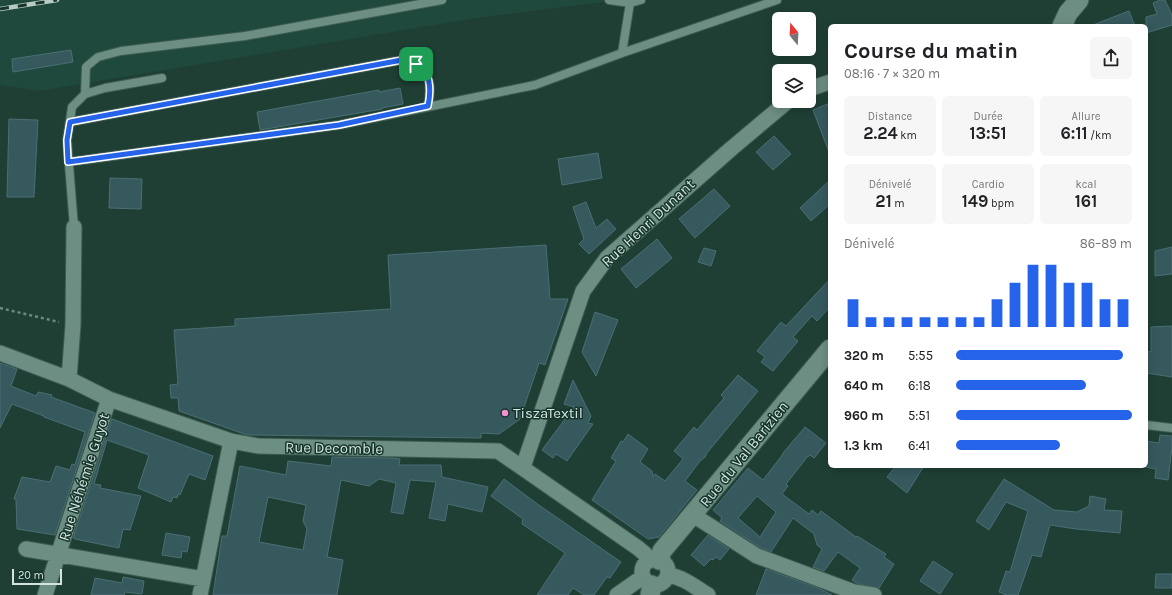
<!DOCTYPE html>
<html lang="fr">
<head>
<meta charset="utf-8">
<style>
  :root { --surface:#fff; --page:#f6f6f6; --text:#202124; --muted:#757577; --accent:#2563eb }
  body { margin:0; font-family:Karla,sans-serif; background:var(--page); color:var(--text); height:100vh; display:flex; flex-direction:column; font-size:15px; white-space:nowrap }
  * { box-sizing:border-box; margin:0 }
  p { font-size:13px; color:var(--muted) }
  .icon { flex:none; width:22px; height:22px; fill:none; stroke:currentColor; stroke-width:2; stroke-linecap:round; stroke-linejoin:round }
  .map { position:relative; flex:1; overflow:hidden }
  .side { position:absolute; left:828px; top:24px; width:320px; height:444px; display:flex; flex-direction:column; background:var(--surface); border-radius:6px; box-shadow:0 2px 10px #0003 }
  .side>* { flex:none }
  .needle { width:26px; rotate:342deg }
  .tools { position:absolute; left:772px; top:12px; display:grid; gap:8px }
  .tools a { display:grid; place-items:center; width:44px; height:44px; border-radius:6px; background:var(--surface); box-shadow:0 2px 10px #0003; font-size:20px }
  .scale { position:absolute; left:12px; bottom:10px; width:50px; box-sizing:border-box; padding-left:4px; border:2px solid #d3e5de; border-top:0; font-size:11px; line-height:14px; white-space:nowrap; color:#d3e5de; -webkit-text-stroke:3px #15342b; paint-order:stroke }
  .pin { position:absolute; display:grid; place-items:center; width:34px; height:34px; color:#fff; margin:-17px; border-radius:8px; box-shadow:0 2px 6px #0006 }
  .round { display:grid; place-items:center; flex:none; width:42px; height:42px; border-radius:6px; background:var(--page) }
  .headline { display:flex; align-items:center; justify-content:space-between; height:68px; padding:0 16px }
  h1 { font-size:22px; font-weight:700; line-height:30px }
  .figures { display:grid; grid-template-columns:repeat(3,1fr); gap:6px; height:68px; padding:4px 16px }
  .figures div { display:grid; align-content:center; border-radius:6px; background:var(--page); text-align:center }
  .figures b { font-size:17px; font-weight:700 }
  .figures small { font-size:11px; font-weight:400 }
  .figures p { font-size:11px }
  .chart { height:112px; padding:8px 16px }
  .chart p { display:flex; justify-content:space-between }
  .chart svg { width:100%; height:72px; margin-top:4px; stroke:var(--accent); stroke-width:6 }
  ul { padding:0 16px; list-style:none; font-size:13px }
  li { display:grid; grid-template-columns:64px 48px 1fr; align-items:center; height:30px }
  li i { height:10px; border-radius:5px; background:var(--accent) }
  .map>svg:first-child { display:block }
</style>
</head>
<body>
<div class="map">
<svg width="1172" height="595" viewBox="0 0 1172 595">
  <rect width="100%" height="100%" fill="#1f3f35"/>
  <path fill="#1f493c" d="M0,0H619L469,19L39,91L0,85Z"/>
  <path fill="#35595d" stroke="#4b6f74" fill-rule="evenodd" d="M1160,0H1165L1172,15V25L1146,33V17L1157,14L1153,3Z
    M1129,11L1135,26H1093V25Z
    M71,50L73,62L13,72L12,59Z
    M400,88L403,104L382,108V109L260,130L257,112L379,90V92Z
    M830,103V152H829L813,110Z
    M9,119L38,120L34,197H7Z
    M774,136L791,154L773,170L756,152Z
    M598,153L602,178L562,185L558,159Z
    M110,178L142,179L141,209L109,208Z
    M830,180V204L811,221L800,208Z
    M714,189L730,206L695,238L679,219Z
    M586,202L596,228L607,219L616,229L589,254L579,244L584,239L573,207Z
    M657,239L672,258L636,288L621,269Z
    M546,245L550,299H568L545,365L539,363L520,419L499,434L481,433V438L247,435L179,411L178,398H171L170,385L178,384L174,330L235,326V319L391,309L388,255Z
    M1172,247V274L1155,276V251Z
    M704,248L716,251L711,266L698,262Z
    M830,279V307L817,321L812,316L793,337L798,341L773,371L761,362L765,357L757,351L781,322L786,326Z
    M595,312L618,320L596,376L582,352Z
    M1172,326V377L1146,373V351L1151,352V327Z
    M0,363L17,369L11,386L36,396L38,392L52,395L51,397L95,413L55,535L17,529L16,499H14L22,477L50,482L56,466L70,470L72,464L75,465L85,432L44,417V416L12,404L0,428Z
    M738,375L758,391L707,453L705,457L700,461L685,481L697,490L659,537L648,539L592,500L616,461L611,458L621,441L623,442L628,434L648,449L640,462L652,471L653,477L655,474L665,481L683,459L674,451L694,427L697,430L724,398L721,395Z
    M573,380L591,416L588,423L593,424L567,461L556,454L553,458L542,450L574,407L564,404Z
    M112,419L213,456L205,480L189,474L180,495L178,494L177,498L173,497L171,502L138,488L149,455L107,440L94,484L101,485L100,488L141,496L130,530L123,529L119,548L75,539V538H73Z
    M805,427L826,443L814,458L810,455L808,457V456L786,484L788,486L782,494L809,514L812,510L818,515L821,511L856,537L857,536L886,554L884,557L894,564L879,588L858,584L852,580L860,568L838,552L824,571L813,567L822,549L817,545L814,534L793,518L771,552L761,548L720,521L722,518L713,510L748,468L763,480L783,454V453ZM757,496L776,512L760,537L738,518Z
    M1160,435L1172,436V447L1168,480L1155,478L1156,469L1146,467V441L1159,443Z
    M332,457L393,458L400,459L399,465H441L442,477L488,487L482,512L448,504L445,521L429,518L436,482L410,480L403,514L391,512L396,483L379,479L369,486L341,480L327,557L343,560L337,595H213L222,536H227L240,466L286,475L288,461L331,466ZM268,497L306,505L303,521L307,529L303,550L259,542Z
    M896,466H924L907,493L887,477Z
    M504,479L536,503L621,562L610,578L607,577L594,595H584L573,588L568,595H537L565,553L522,524L523,519L491,496Z
    M1004,479L1054,510L1077,512L1089,506L1090,496L1106,499L1104,510L1122,511L1120,533L1076,529L1050,525L1041,557L1032,555L1018,595H1007L999,592L1006,571L1010,572L1028,511L1006,502L989,530L976,521Z
    M166,533L190,537L187,552L182,551L181,558L162,555Z
    M708,535L729,549L720,560L716,557L713,560L711,559L704,566L691,555Z
    M933,561L953,574L940,594L920,581Z
    M766,569L818,588L832,595H756Z
    M1156,574H1172V588H1155Z
    M123,577L144,581L142,594L125,592L124,595H91L95,578L122,583Z"/>
  <g fill="none" stroke-linecap="round" stroke-linejoin="round">
    <g stroke="#3f5b52" stroke-width="10">
      <path id="service" d="M609,0L630,3L641,0
        M622,53L777,0
        M85,94L86,67L98,57L121,51L245,36L442,0
        M70,122L402,60C406,61 411,62 415,64C432,71 431,91 428,106
        M69,162L339,125L535,85L622,53L630,3
        M74,227L67,140L72,107L85,94L105,88L162,78
        M1146,425L1172,428"/>
    </g>
    <g stroke="#3f5b52" stroke-width="17">
      <path id="minor" d="M809,89L830,82
        M0,353L69,379L109,399L231,441L258,446L498,451L638,548L645,554L649,561
        M69,379L73,325L74,227
        M523,467L583,291L607,258L732,148L788,101
        M693,515L757,556L854,592L874,595
        M26,549L203,579
        M642 572a13 13 0 1 1 26 0a13 13 0 1 1-26 0Z
        M668,575C683,577 695,587 708,595
        M45,595L109,399
        M200,595L231,441
        M617,595L637,581L644,578"/>
    </g>
    <g stroke="#3f5b52" stroke-width="21">
      <path id="tertiary" d="M1062,26L1068,13L1079,0
        M659,560L662,551L830,349
        M650,595L652,585"/>
    </g>
    <path stroke="#6f8980" stroke-width="2.5" stroke-dasharray="3 3" stroke-linecap="butt" d="M0,308L59,322"/>
    <use href="#service" stroke="#6d8e82" stroke-width="8"/>
    <use href="#minor" stroke="#6d8e82" stroke-width="15"/>
    <use href="#tertiary" stroke="#6d8e82" stroke-width="19"/>
    <g stroke="#b7cbc4" stroke-width="4.5">
      <path id="rail" d="M0,9L57,0"/>
    </g>
    <use href="#rail" stroke="#15342b" stroke-width="3" stroke-dasharray="9" stroke-linecap="butt"/>
  </g>
  <g fill="none" stroke-linecap="round" stroke-linejoin="round">
    <g stroke="#fff" stroke-width="8">
      <path id="route" d="M402,60C406,61 411,62 415,64C432,71 431,91 428,106L339,125L68,162L67,140L70,122Z"/>
    </g>
    <use href="#route" stroke="#2563eb" stroke-width="5"/>
  </g>
  <circle fill="#f690d0" stroke="#15342b" stroke-width="1.5" cx="505" cy="413" r="4"/>
  <g text-anchor="middle" dominant-baseline="central" stroke-width="3" stroke-linejoin="round" paint-order="stroke">
    <g font-size="15" fill="#d3e5de" stroke="#15342b">
      <text transform="translate(648 223) rotate(-43)">Rue Henri Dunant</text>
      <text transform="translate(334 448) rotate(1)">Rue Decomble</text>
      <text transform="translate(744 454) rotate(-51)">Rue du Val Barizien</text>
      <text transform="translate(84 477) rotate(-72)">Rue Néhémie Guyot</text>
    </g>
    <g font-size="15" fill="#d3e5de" stroke="#15342b" text-anchor="start">
      <text x="513" y="413">TiszaTextil</text>
    </g>
  </g>
</svg>
<div class="tools">
<a><svg class="needle" viewBox="-14 -14 28 28"><path d="M0-13l5 13h-10z" fill="#e53935"/><path d="M0 13l5-13h-10z" fill="#757577"/></svg></a>
<a><svg class="icon" aria-label="layers" viewBox="0 0 24 24"><path d="M12 4l9 5-9 5-9-5zM3 14l9 5 9-5"/></svg></a>
</div>
<div class="scale">20 m</div>
<div class="pin" style="left:416px;top:64px;background:#1e9e55"><svg class="icon" aria-label="arrive" viewBox="0 0 24 24"><path d="M6 21V4h12l-3 4 3 4H6"/></svg></div>
<section class="side">
<div class="headline"><div><h1>Course du matin</h1><p>08:16 · 7 × 320 m</p></div><a class="round"><svg class="icon" aria-label="share" viewBox="0 0 24 24"><path d="M12 15V3M7 8l5-5 5 5M5 13v7h14v-7"/></svg></a></div>
<div class="figures">
<div><p>Distance</p><b>2.24<small> km</small></b></div>
<div><p>Durée</p><b>13:51</b></div>
<div><p>Allure</p><b>6:11<small> /km</small></b></div>
</div>
<div class="figures">
<div><p>Dénivelé</p><b>21<small> m</small></b></div>
<div><p>Cardio</p><b>149<small> bpm</small></b></div>
<div><p>kcal</p><b>161</b></div>
</div>
<div class="chart"><p><span>Dénivelé</span>86–89 m</p>
<svg viewBox="0 0 160 44" preserveAspectRatio="none"><path d="M5 44V27M15 44V38M25 44V38M35 44V38M45 44V38M55 44V38M65 44V38M75 44V38M85 44V27M95 44V17M105 44V6M115 44V6M125 44V17M135 44V17M145 44V27M155 44V27"/></svg>
</div>
<ul>
<li><b>320 m</b>5:55<i style="width:95%"></i></li>
<li><b>640 m</b>6:18<i style="width:74%"></i></li>
<li><b>960 m</b>5:51<i style="width:100%"></i></li>
<li><b>1.3 km</b>6:41<i style="width:59%"></i></li>
</ul>
</section>
</div>
</body>
</html>
